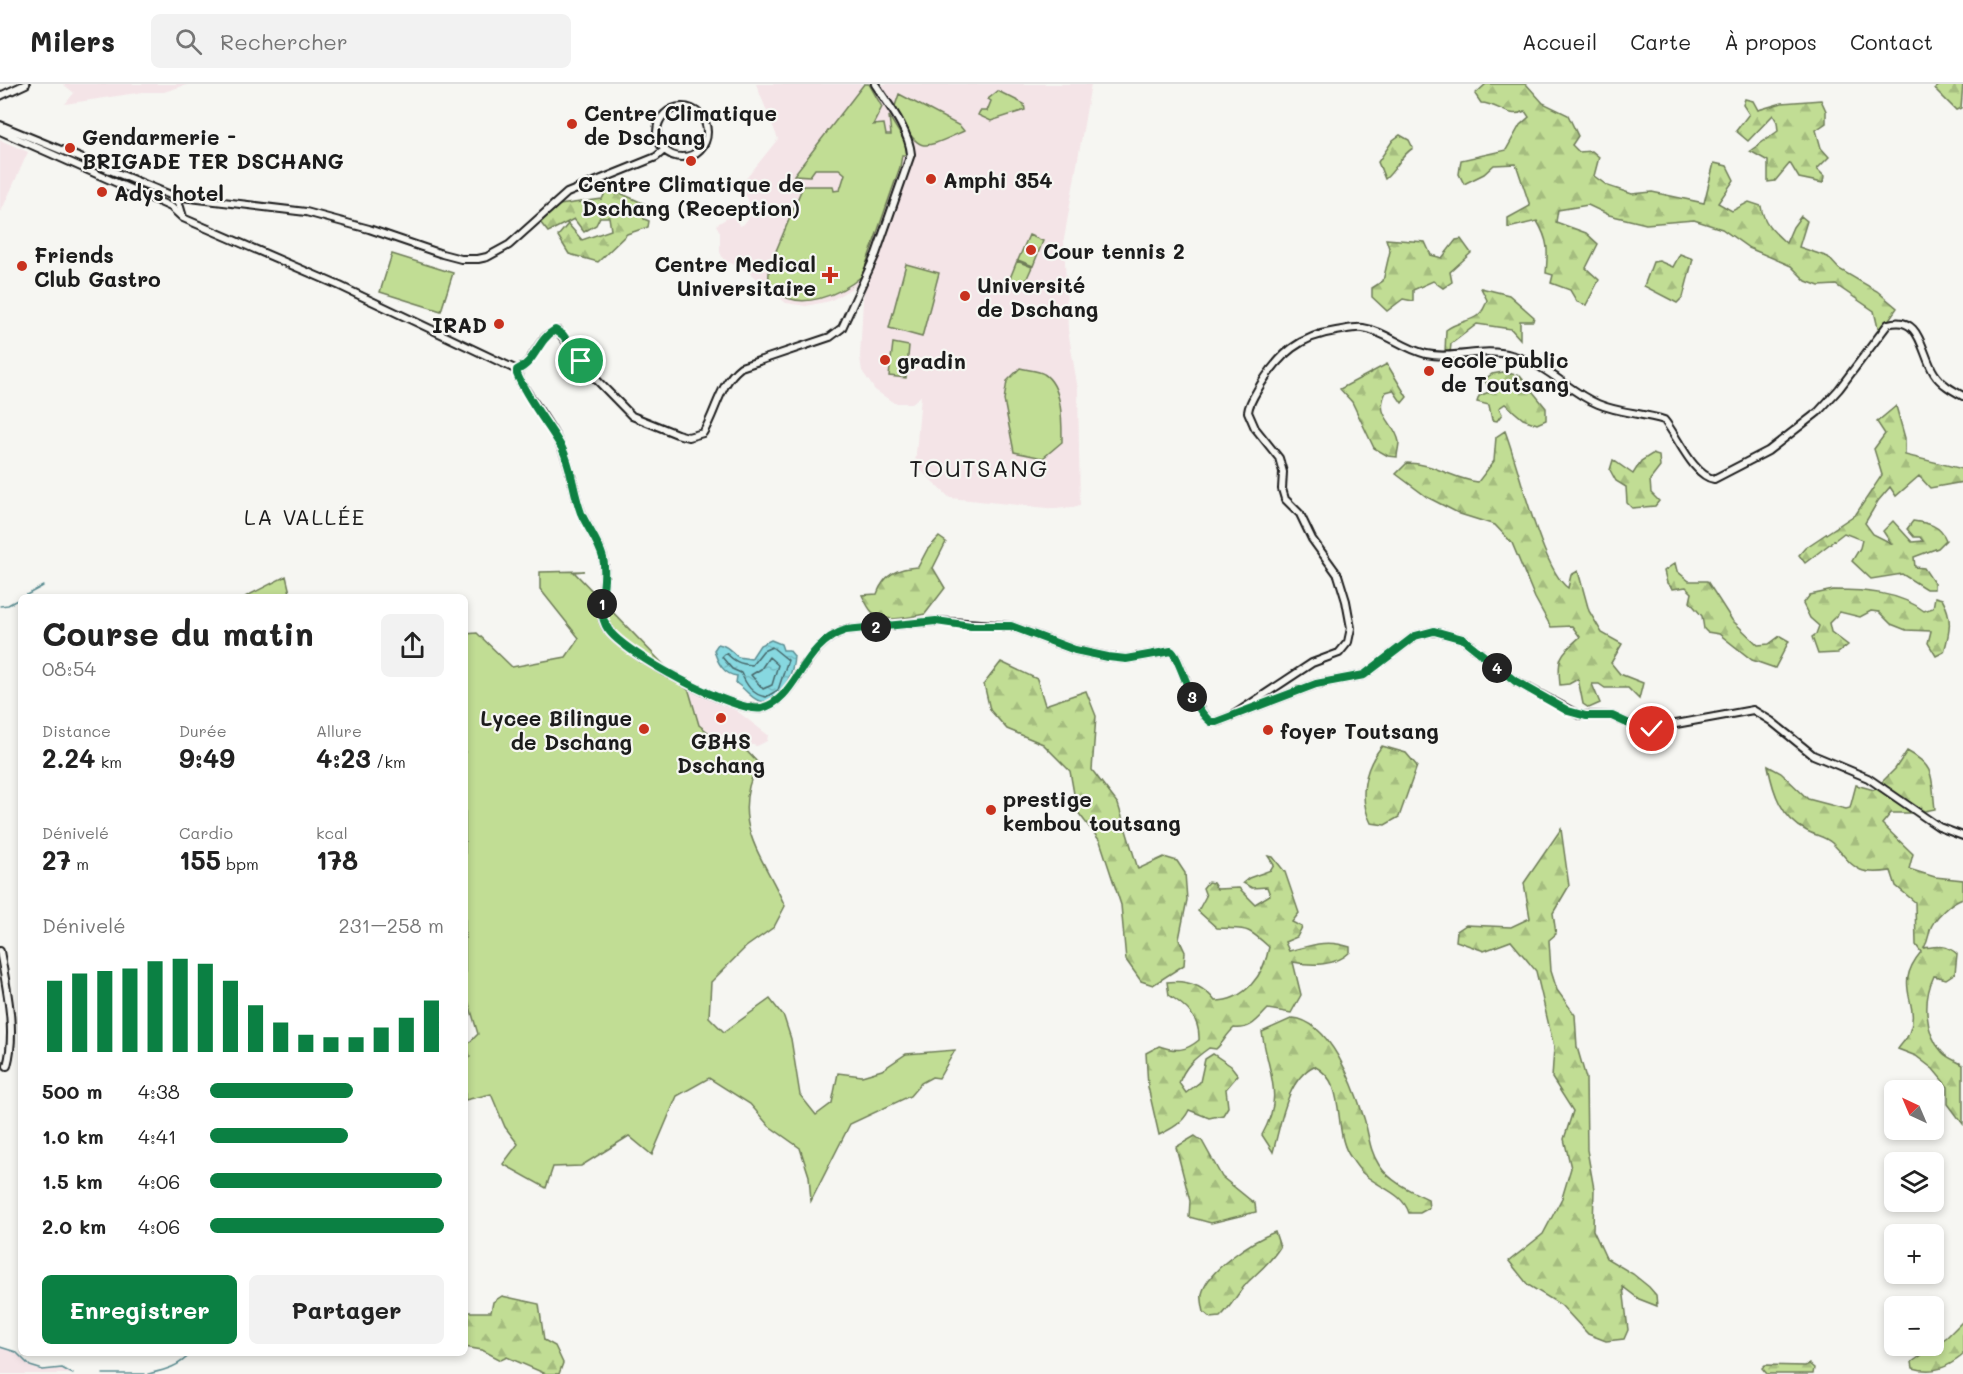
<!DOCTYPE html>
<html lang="fr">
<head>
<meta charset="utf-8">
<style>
  :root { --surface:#fff; --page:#f2f2f2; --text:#222; --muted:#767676; --line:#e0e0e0; --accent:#0b8043 }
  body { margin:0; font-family:Mali,sans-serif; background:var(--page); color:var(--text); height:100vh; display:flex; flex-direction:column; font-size:22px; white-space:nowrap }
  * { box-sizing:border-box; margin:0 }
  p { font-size:20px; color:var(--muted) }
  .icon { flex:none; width:33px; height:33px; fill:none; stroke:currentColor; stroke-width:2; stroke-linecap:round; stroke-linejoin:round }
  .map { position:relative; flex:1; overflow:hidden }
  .details { position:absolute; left:18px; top:510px; width:450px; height:762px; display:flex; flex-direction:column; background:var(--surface); border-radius:9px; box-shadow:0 3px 9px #0003 }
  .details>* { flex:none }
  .needle { width:39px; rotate:316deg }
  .fabs { position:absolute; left:1884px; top:996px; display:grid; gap:12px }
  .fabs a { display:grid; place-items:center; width:60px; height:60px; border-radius:9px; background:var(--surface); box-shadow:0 3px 9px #0003; font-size:30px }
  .pin { position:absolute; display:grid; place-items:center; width:51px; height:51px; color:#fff; margin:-26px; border:3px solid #fff; border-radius:50%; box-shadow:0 2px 6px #0007 }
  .km { position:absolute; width:30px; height:30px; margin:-15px; border-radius:50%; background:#222; color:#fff; font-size:16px; line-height:30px; text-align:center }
  .round { display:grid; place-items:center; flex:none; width:63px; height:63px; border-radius:9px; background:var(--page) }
  .overview { display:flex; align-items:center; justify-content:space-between; height:102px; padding:0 24px }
  h1 { font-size:33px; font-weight:700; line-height:45px }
  .stats { display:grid; grid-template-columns:repeat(3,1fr); gap:9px; height:102px; padding:6px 24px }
  .stats div { display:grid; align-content:center }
  .stats b { font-size:26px; font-weight:700 }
  .stats small { font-size:16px; font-weight:400 }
  .stats p { font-size:16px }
  .chart { height:168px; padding:12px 24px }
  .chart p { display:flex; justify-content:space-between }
  .chart svg { width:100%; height:108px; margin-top:6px; stroke:var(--accent); stroke-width:6 }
  .button { display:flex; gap:12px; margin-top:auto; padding:12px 24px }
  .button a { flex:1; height:69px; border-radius:9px; background:var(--accent); color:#fff; font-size:24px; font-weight:700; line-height:69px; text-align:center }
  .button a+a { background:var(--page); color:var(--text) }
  ul { padding:0 24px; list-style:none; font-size:20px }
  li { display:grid; grid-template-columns:96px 72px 1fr; align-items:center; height:45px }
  li i { height:15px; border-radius:8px; background:var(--accent) }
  header { display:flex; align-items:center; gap:36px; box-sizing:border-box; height:84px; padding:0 30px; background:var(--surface); border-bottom:2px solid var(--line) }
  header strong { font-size:28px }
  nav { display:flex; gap:33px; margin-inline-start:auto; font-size:21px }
  .search { width:420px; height:54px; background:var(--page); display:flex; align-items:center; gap:15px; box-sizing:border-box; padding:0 21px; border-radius:9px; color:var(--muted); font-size:22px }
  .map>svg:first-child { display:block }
</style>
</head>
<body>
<header>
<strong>Milers</strong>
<div class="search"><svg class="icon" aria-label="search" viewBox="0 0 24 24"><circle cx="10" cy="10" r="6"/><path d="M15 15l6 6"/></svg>Rechercher</div>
<nav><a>Accueil</a><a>Carte</a><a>À propos</a><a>Contact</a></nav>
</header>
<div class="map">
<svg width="1963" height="1290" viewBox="0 0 1963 1290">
  <defs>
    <pattern id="forest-firs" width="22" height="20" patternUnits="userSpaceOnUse" patternTransform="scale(1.5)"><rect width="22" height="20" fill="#c1dd94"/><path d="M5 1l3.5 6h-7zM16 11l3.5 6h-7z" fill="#a5bd7f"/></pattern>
    <pattern id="water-ripples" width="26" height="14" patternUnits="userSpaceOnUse" patternTransform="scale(1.5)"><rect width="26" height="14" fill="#87d8e0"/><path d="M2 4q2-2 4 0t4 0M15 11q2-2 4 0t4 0" fill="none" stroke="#74b9c0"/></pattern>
  </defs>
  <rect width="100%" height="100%" fill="#f6f6f2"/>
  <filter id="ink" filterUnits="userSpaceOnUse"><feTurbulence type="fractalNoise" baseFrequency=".0167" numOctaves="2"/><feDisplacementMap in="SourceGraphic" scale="12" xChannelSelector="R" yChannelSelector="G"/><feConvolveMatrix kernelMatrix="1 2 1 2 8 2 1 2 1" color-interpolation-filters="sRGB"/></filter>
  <g filter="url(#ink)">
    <path fill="#f4e4e7" d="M63,0H189L164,8H143L65,20L74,9Z
      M756,0H1091L1064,155L1068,246L1078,306L1080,422L1056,425L950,414L915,381L921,312L912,319H894L875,306L862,287L860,273L864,197L830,217L806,222L786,219L748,188L723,175L720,168V148L716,141L732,131L740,142L744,140L750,132L749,119L747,113L736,107L778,55Z
      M0,56L28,68L0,130Z
      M689,603L720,614L768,651L767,657L757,662L713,652L699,641Z
      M0,1263L16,1268L31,1282L43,1286L62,1284L73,1290H0Z"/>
    <path fill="#c1dd94" stroke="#6e7c58" stroke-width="1.5" d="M864,0H869L882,23L873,41L884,40L886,51H891L889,32L908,63V71H902L900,83L862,192C841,210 799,229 775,206C767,197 768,190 771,179L803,102H833L834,107L840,106L845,90L839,85H815L810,92L794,91Z
      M998,7L1024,20L1025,26L991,37L978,31L980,27H987L991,17L988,15Z
      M899,10L960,42L964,47C917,68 921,69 894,25Z
      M1029,151L1043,157L1033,182L1018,176Z
      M392,170L453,189L441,227L380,208Z
      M1017,177L1032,183L1022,205L1008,199Z
      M906,180L939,189L922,253L889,244Z
      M893,259L909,262L906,294L889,292Z
      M1020,284C1027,286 1038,286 1044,290C1063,302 1062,339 1062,358L1043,374L1014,368L1004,316L1007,297Z
      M584,487L574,488L689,607L699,641L713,652L738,658L758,679C728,738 762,770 785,822L774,843L746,863L711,898L709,933L724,948L770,915L784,933L791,955L800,1011L816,1031L832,1019L838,989L862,992L882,986L906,970L955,966L939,994L932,993L921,999L910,1012L850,1040L811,1117L809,1092L800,1064L769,1042L750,1020L709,994L677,1012L652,1071L629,1052L581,1082L553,1083L546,1104L503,1080L518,1060L505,1043L491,1010L465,1016V975L470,973L467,961L478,950L465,906V550L477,549L512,583L566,573L579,554L540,505V488Z
      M286,492L291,513H245Z"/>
    <path fill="url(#forest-firs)" stroke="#6e7c58" stroke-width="1.5" d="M1486,0H1526L1543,19L1568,31L1578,52L1572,61L1579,68L1592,67L1599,73L1594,92L1608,102L1632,110L1652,108L1704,119L1714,79L1727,82L1734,96L1718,119L1732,127L1749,118L1761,122C1763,139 1774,148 1786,159L1793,143L1801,132L1807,137L1799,163L1828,173L1839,185L1877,207L1897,224L1883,244H1878L1874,227L1836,201L1819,202L1806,197L1791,182L1749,164L1722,145L1694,136L1646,140L1609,131L1588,121L1558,126L1556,138L1586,149L1598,160L1586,184L1599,196L1586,221L1577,218L1570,206L1551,199L1553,191L1546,189C1548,167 1549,157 1537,137L1508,144V134L1530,122L1516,80L1494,81L1484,90L1464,100L1459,90L1461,76L1506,66L1520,41L1529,33L1525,27C1509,36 1498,19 1481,19L1475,10Z
      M1941,0H1963L1961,24L1956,26L1935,5Z
      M1745,15L1753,17L1758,26L1782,19L1821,16L1826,27V39L1816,46L1821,64L1829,73L1817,85L1824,92L1823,99L1799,94L1790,79L1775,97L1768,98V77L1750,67L1778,47L1777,38L1773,31L1748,57L1736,47L1749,30L1743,21Z
      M1400,51L1409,56L1413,64C1400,72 1397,85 1385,95L1378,78L1393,56Z
      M611,105L647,121L644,135L649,137L648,143L627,150L598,178L569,170L558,152L568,140L582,156L611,146L609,133H600L596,141L584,148L574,135L548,148L540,138L559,121L602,115L605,109Z
      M1386,155L1425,158L1431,171L1442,174L1456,156L1461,155L1471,169L1450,188L1452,198L1443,204L1433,197L1413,206V217L1403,215L1387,227L1372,213V204L1383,197L1390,167Z
      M1680,170L1693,175L1683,213L1677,219L1644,202L1653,178L1659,177L1673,183Z
      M1481,204L1509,211L1534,233L1533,237H1520V255L1511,245L1477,240L1451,260L1450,269L1445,268L1446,246C1463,233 1480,241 1487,216Z
      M1387,280L1407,313L1402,319L1393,306L1386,308C1374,333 1395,337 1399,358C1399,362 1397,369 1397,373L1388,372L1374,364L1352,318L1340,305Z
      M1503,288L1520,292L1546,324V336L1537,340L1523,335L1505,320L1499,324L1502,330L1497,337L1492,336L1489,321L1477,318L1479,312L1489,308L1485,295L1492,290Z
      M1896,322L1905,354V371L1963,385V398L1930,404L1919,392L1896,412L1890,403L1878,417L1865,439L1873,450L1891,459L1883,447L1893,437L1912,458L1923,457L1920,453H1914L1907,445L1913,437C1928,439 1940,441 1946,456L1938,464L1914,473L1915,483L1924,484L1934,499V505H1926L1902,490L1871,495L1852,477L1860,464L1862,456L1844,449L1805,479L1799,471L1805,464L1856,430L1882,391L1874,365L1885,350L1877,338Z
      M1505,347C1518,380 1542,486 1568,504L1571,491L1578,487L1589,527L1602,549L1622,560L1611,579L1620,590L1643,599L1639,615L1628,604H1605L1599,600H1592L1600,619L1589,624L1583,620L1578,595L1569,600L1560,601C1557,573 1560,571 1580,553L1572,542L1551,543L1535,514L1512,459L1495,441L1460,430L1427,413L1396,390L1407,379C1433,379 1453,395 1478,398L1494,377L1496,353Z
      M1652,370L1659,372L1660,383L1650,396L1651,409L1659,417L1655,422L1632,424L1627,419L1626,403L1616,397L1610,386L1613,376L1633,390L1641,377Z
      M939,453L946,458L933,484L945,504L925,530C911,533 883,540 872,528C868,524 865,517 862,511L877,510C884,490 898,484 918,483L927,466Z
      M1675,479L1677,487L1689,497H1707L1732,536L1758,561L1769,560L1780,552L1789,557L1775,584L1752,576L1719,550L1707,548L1704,545L1702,532L1690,518L1692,509L1686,503L1673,505L1667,499L1664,487Z
      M1833,506C1865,506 1899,508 1924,527L1933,524L1935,513L1942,515C1953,534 1950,547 1944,568L1936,572L1928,559L1931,547L1906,546L1891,540L1879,528L1871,527L1860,533L1840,528L1829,539L1831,548L1848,561L1838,569L1818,570L1812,553L1816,550L1819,542L1810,534L1803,520L1810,511Z
      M1001,578L1037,595L1045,621L1086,607L1096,632L1092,686L1118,720L1138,785L1164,773L1177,777L1185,789L1187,816L1179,855L1185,868L1184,881L1153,901L1141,897L1126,876L1121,821L1100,757L1077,727L1070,687L1043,660L1007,645L990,626L984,600Z
      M1382,662L1406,669L1417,682L1399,733L1385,741L1371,739C1358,714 1364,684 1382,662Z
      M1907,667C1937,683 1931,695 1935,725L1915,729H1891L1882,740L1913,770L1909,785L1935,793L1963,796V814C1952,817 1933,835 1930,846C1928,854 1928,857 1924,864C1938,862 1946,860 1957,870L1955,889L1946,895L1934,892C1923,915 1924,948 1942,968C1947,974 1957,977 1963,981V1040L1948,1020V1003L1933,985L1916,972L1898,965C1901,960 1907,955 1909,949C1922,918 1891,904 1921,868L1916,861L1915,818L1896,802L1891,787C1853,792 1855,782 1832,759C1826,753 1814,751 1807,747C1781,734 1773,708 1768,682L1781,689L1808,715L1846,725L1850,724L1856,701L1874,706L1895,685Z
      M1561,745L1569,802L1553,829L1556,850L1549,856L1551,887L1557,906L1575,931L1577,963L1586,994L1587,1066L1594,1105L1593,1146L1606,1174L1633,1190L1649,1203L1656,1211L1657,1222L1639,1215L1623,1203L1628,1246L1624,1255L1606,1257L1588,1250L1561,1221L1528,1201L1509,1177L1543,1150L1562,1114L1571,1084L1564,1055L1573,1027L1552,994L1554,963L1536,887L1511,857L1484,867L1456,857L1457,847L1466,841L1511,843L1530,834L1524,799Z
      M1268,772L1273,773L1285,788L1299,829L1292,838L1302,843L1297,853L1285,858L1289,867C1312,861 1327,855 1350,863V868C1336,882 1312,882 1293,878L1301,911L1291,929L1268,925C1257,936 1251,946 1234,944C1226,951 1224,958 1216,965L1209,964C1195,974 1185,982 1179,999L1186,1009L1200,998L1205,975L1213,970L1231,982L1238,991L1226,1005L1228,1023L1223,1031L1209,1034L1189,1026C1183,1039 1171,1045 1159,1051L1148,1003L1146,969L1159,962C1176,968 1186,967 1199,956C1200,934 1187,923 1169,911L1167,898C1187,896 1203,901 1215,917C1245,917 1264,891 1269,863C1245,841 1247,846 1217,844L1198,827L1206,812L1203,804L1208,798L1213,799L1217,805L1239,804L1255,820L1270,811L1267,803L1252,804L1243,799L1249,794L1271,786L1274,781Z
      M1293,934C1330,937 1354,1002 1364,1034C1369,1050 1369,1066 1379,1081C1390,1098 1411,1107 1428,1115L1429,1124L1420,1129H1409C1403,1109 1380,1104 1365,1091C1358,1086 1353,1077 1348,1069C1333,1042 1347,998 1314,982C1286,996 1281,1040 1273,1068L1262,1051C1285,1010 1268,990 1262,948Z
      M1195,1052L1202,1057L1222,1093L1255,1120L1256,1128L1211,1139L1189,1133L1190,1117L1176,1063Z
      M1275,1148L1280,1163C1271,1178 1259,1187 1247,1199C1237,1210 1231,1223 1220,1233L1211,1234L1204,1228C1203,1223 1201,1215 1202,1210C1208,1185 1252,1157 1275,1148Z
      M502,1212L539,1220L544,1256L555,1262L563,1279L559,1290H546L507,1273L501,1276L482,1266L465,1263V1228H491L493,1218Z
      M1963,1237V1271C1947,1284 1933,1290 1913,1284L1912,1278L1947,1253Z
      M1809,1280L1814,1284L1813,1290H1767L1762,1284L1765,1281L1805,1282Z"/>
    <path fill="url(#water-ripples)" stroke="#5c8d92" stroke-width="1.5" d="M771,556L781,560L783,566H789L794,572C793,589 786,604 774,617C753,621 751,609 736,599L737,592C724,591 717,578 714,566L718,560C729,562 731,568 738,573L751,575L760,561Z"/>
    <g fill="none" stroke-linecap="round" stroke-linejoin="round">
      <path stroke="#47676a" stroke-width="1.5" d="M772,563L788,576L778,606L766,613C752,611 746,600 741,589L732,585L722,573L726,569C734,577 739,580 752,581L763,567Z
        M769,573L778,581L772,601L763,605L751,591L761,585Z"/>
      <path stroke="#5c8d92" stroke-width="1.5" d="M0,522L8,521L43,502
        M0,1263L16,1268L30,1282L43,1286L62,1284L73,1290
        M103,1290H145
        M148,1290C165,1286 179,1283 191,1269"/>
      <g stroke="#1c1c1c" stroke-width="10">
        <path id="tertiary" d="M0,12L26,0
          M657 48a25 25 0 1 1 50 0a25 25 0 1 1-50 0Z
          M0,41L173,112L180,123L183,133
          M0,47L171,123L183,134L340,202L517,286C536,278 538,249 558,247L591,290L632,332L677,350L688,353L703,349C717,326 719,300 741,283L830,253L842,244L876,170L911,70C909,46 888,20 875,0
          M173,112L306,128L369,145L442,170L461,175H478L487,173L509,161L567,109L656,73L664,66
          M517,286L520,297C534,320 552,342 563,367C572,386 573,408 581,428C587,443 598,457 603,473C609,496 594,523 607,544C622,569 735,630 762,624C797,616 802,560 846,546L936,537L1011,542L1075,566L1108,573L1126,575L1171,567C1180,572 1191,623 1211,638H1216L1316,600L1364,591L1415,552L1434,547L1463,555L1515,597L1579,631L1612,632L1643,646L1753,626L1771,637L1813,671L1868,694L1939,743L1963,752
          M1235,630L1312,579L1339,569L1348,558L1351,544L1346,517L1338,491L1312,455L1300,430L1285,415L1282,405L1283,388L1279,374L1255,344L1248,328C1249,318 1256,309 1261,300C1280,270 1300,252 1336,247C1344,246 1354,243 1363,244C1385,247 1403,265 1426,270C1455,276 1482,263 1511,271C1548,280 1567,307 1598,320C1619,329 1642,329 1664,336C1677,351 1693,392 1714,395L1768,367L1818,328L1839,305L1888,240C1921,230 1921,269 1934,289C1941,300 1952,306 1963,312
          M0,867C6,902 17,946 7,982"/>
      </g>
      <use href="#tertiary" stroke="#f6f6f2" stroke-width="6"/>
    </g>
  </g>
  <g fill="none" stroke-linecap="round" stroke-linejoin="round" filter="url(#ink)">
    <g stroke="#fff" stroke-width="12">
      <path id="route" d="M581,277L563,251L555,246C537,256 536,278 517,286V290C528,317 548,339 562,364C572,384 573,408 581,429C588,445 599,458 603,474C609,498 594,524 608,545C623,569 736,630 762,624C798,615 801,560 846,546L936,537L971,542H1011L1075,566L1108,573L1126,575L1171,567C1180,572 1190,623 1211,638H1216L1316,600L1364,591L1415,552L1434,547L1463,555L1515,597L1568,627L1586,632H1612L1638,644L1652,645"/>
    </g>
    <use href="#route" stroke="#0b8043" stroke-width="8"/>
  </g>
  <g fill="#c8321e" stroke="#f6f6f2" stroke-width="2">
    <circle cx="572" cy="40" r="6"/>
    <circle cx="70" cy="64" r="6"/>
    <circle cx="691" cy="77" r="6"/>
    <circle cx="931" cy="95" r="6"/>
    <circle cx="102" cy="108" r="6"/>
    <circle cx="1031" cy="166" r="6"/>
    <circle cx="22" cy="182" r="6"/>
    <path d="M827 182h6v6h6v6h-6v6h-6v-6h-6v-6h6z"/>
    <circle cx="965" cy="212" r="6"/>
    <circle cx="499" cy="240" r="6"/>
    <circle cx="885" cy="276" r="6"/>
    <circle cx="1429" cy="287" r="6"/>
    <circle cx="721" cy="634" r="6"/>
    <circle cx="644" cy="645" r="6"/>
    <circle cx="1268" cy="646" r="6"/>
    <circle cx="991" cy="726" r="6"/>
  </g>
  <g text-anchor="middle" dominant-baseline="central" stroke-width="4.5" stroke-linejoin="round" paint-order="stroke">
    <g font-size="21" font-weight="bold" fill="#1c1c1c" stroke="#f6f6f2" text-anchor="start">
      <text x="584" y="28">Centre Climatique<tspan x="584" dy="24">de Dschang</tspan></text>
      <text x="82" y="52">Gendarmerie -<tspan x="82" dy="24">BRIGADE TER DSCHANG</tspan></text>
      <text x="943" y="95">Amphi 354</text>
      <text x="691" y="99" text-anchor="middle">Centre Climatique de<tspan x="691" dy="24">Dschang (Reception)</tspan></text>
      <text x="114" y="108">Adys hotel</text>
      <text x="1043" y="166">Cour tennis 2</text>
      <text x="34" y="170">Friends<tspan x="34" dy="24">Club Gastro</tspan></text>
      <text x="816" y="179" text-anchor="end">Centre Medical<tspan x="816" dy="24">Universitaire</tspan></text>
      <text x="977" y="200">Université<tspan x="977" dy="24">de Dschang</tspan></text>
      <text x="487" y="240" text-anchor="end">IRAD</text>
      <text x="1441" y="275">ecole public<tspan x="1441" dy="24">de Toutsang</tspan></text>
      <text x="897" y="276">gradin</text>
      <text x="632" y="633" text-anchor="end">Lycee Bilingue<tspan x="632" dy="24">de Dschang</tspan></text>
      <text x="1280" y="646">foyer Toutsang</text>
      <text x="721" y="656" text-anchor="middle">GBHS<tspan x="721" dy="24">Dschang</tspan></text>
      <text x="1003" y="714">prestige<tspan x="1003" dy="24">kembou toutsang</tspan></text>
    </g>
    <g font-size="22" letter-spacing="1.5" fill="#1c1c1c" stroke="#f6f6f2">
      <text x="305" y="432">LA VALLÉE</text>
    </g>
    <g font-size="24" letter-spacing="1.5" fill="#1c1c1c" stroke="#f6f6f2">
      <text x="979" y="383">TOUTSANG</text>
    </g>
  </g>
</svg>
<div class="fabs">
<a><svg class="needle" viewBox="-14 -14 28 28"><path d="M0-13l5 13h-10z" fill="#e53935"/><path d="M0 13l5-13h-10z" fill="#767676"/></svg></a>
<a><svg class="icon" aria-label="layers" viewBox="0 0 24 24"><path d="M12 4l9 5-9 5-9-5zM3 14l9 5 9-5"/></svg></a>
<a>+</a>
<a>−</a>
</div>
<div class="pin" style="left:581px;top:277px;background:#1e9e55"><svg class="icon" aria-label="arrive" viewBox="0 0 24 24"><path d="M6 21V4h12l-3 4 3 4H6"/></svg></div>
<div class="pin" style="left:1652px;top:645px;background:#d93025"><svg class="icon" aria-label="check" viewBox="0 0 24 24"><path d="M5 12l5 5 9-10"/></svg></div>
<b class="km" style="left:602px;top:520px">1</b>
<b class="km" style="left:876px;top:543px">2</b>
<b class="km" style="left:1192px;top:613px">3</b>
<b class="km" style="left:1497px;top:584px">4</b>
<section class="details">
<div class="overview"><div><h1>Course du matin</h1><p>08:54</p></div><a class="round"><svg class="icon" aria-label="share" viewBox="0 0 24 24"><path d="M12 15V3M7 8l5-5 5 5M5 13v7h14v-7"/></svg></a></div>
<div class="stats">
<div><p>Distance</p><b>2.24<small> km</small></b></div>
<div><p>Durée</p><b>9:49</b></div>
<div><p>Allure</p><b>4:23<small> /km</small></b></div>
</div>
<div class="stats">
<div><p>Dénivelé</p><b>27<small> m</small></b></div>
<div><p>Cardio</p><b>155<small> bpm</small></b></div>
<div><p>kcal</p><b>178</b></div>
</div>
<div class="chart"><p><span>Dénivelé</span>231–258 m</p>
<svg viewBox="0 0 160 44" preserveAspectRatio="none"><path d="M5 44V15M15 44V12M25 44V11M35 44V10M45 44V7M55 44V6M65 44V8M75 44V15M85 44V25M95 44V32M105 44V37M115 44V38M125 44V38M135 44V34M145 44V30M155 44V23"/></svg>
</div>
<ul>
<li><b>500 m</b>4:38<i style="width:61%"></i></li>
<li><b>1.0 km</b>4:41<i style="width:59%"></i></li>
<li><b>1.5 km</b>4:06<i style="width:99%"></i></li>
<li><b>2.0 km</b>4:06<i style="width:100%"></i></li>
</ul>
<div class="button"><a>Enregistrer</a><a>Partager</a></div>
</section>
</div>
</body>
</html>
